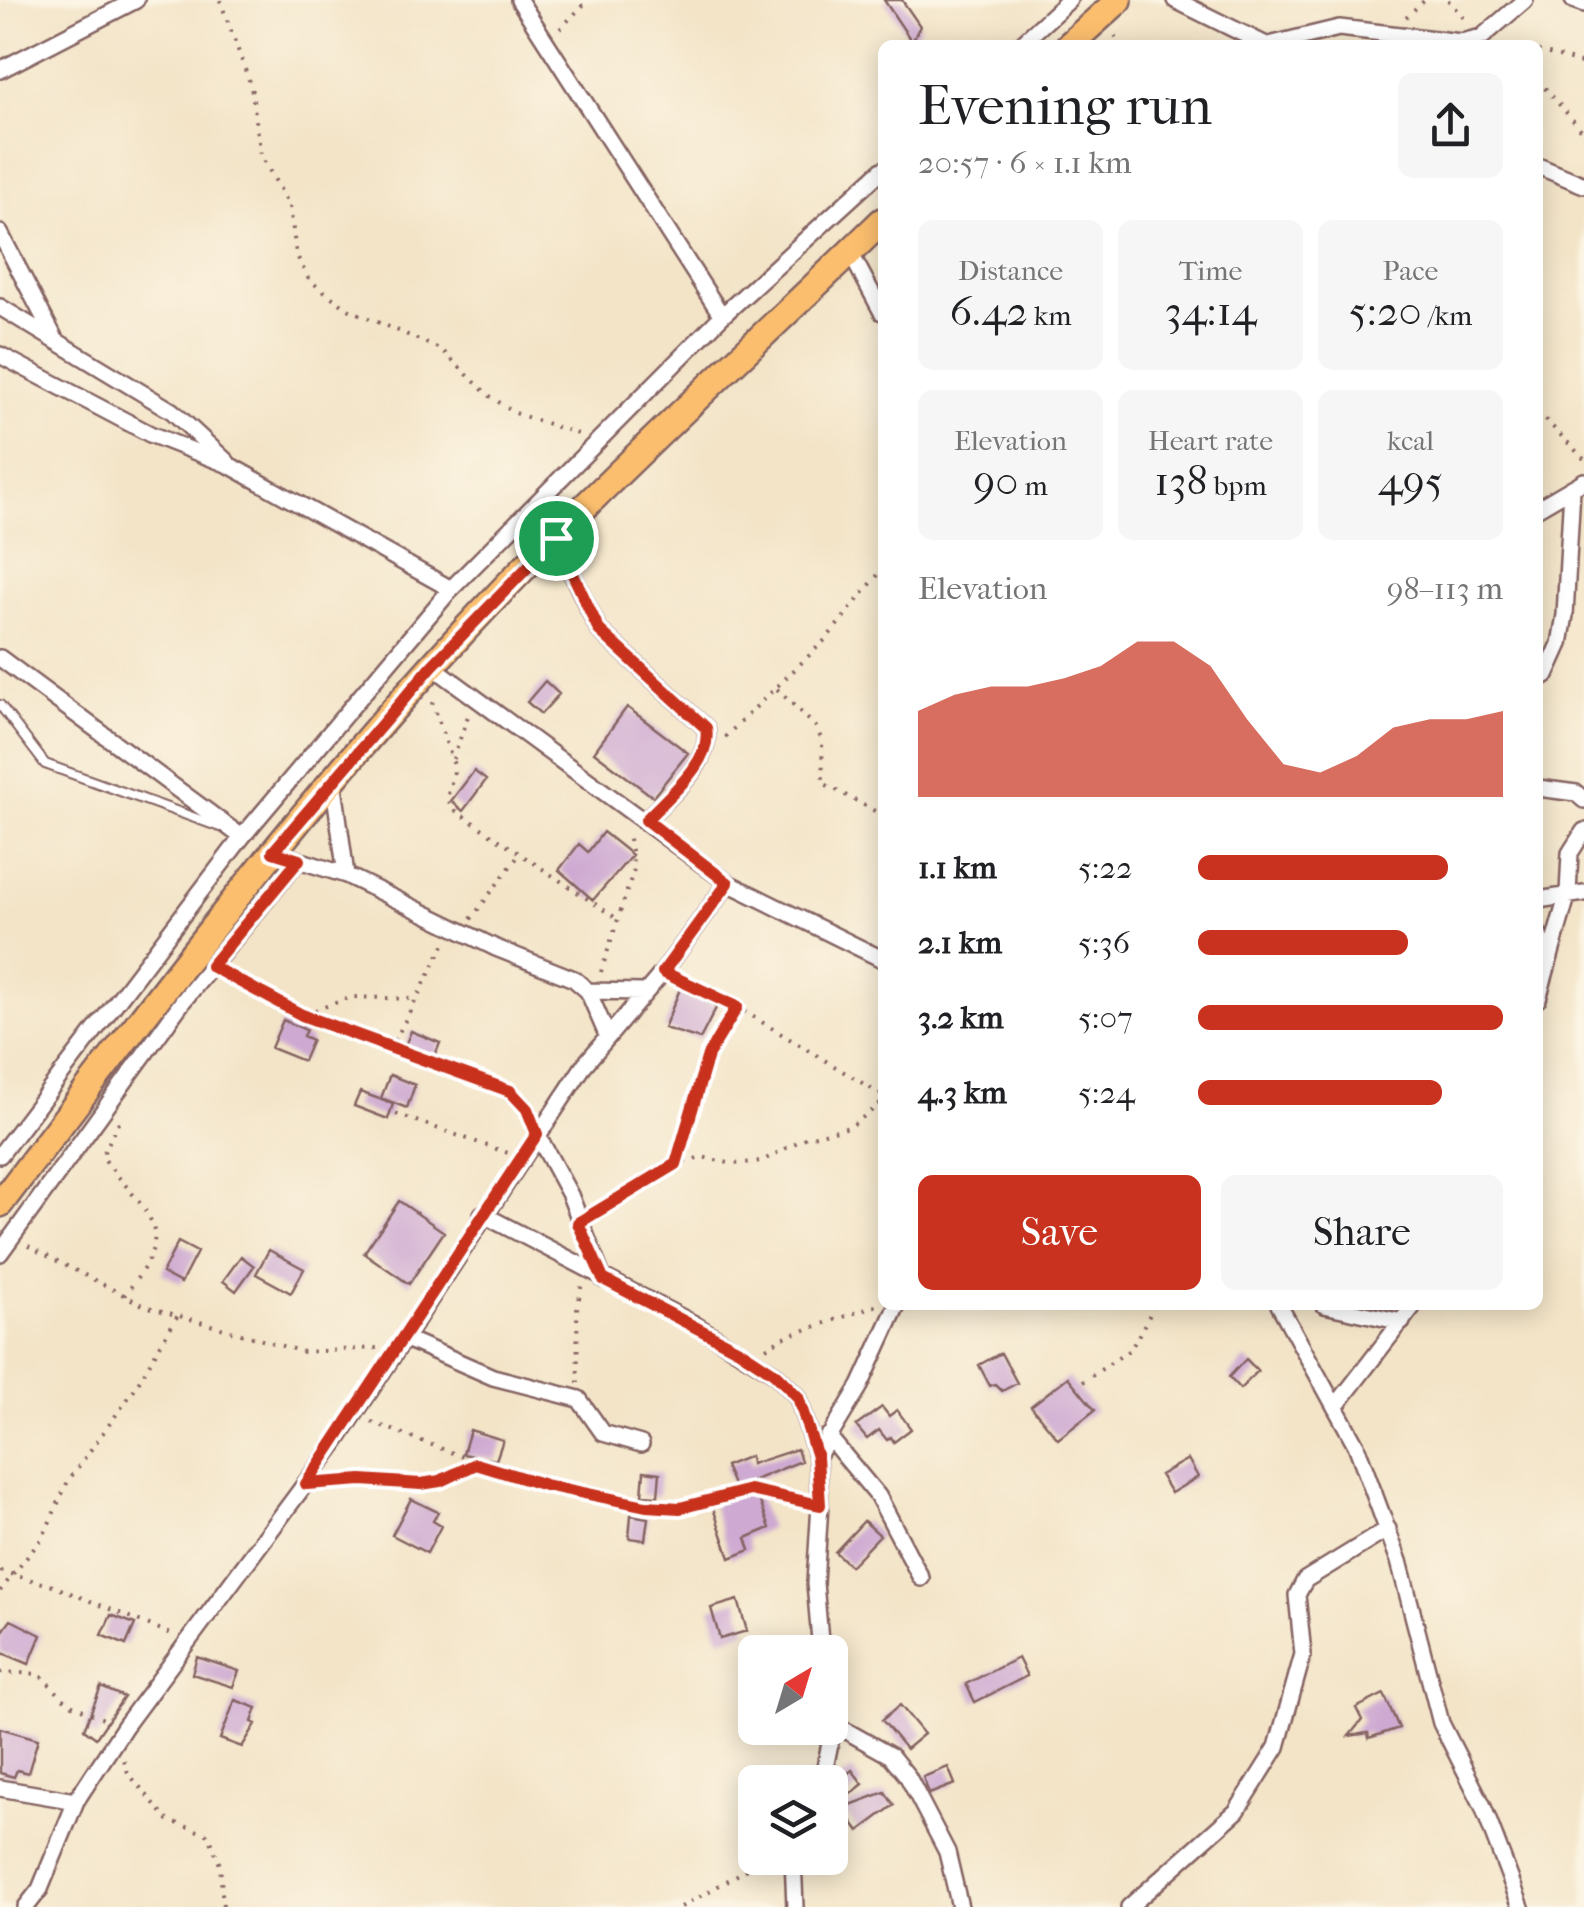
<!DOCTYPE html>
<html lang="en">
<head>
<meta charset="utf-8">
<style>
  :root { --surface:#fff; --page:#f6f6f6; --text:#202124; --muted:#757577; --accent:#c8321e }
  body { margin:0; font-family:"IM FELL French Canon",serif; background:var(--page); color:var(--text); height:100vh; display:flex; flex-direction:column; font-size:38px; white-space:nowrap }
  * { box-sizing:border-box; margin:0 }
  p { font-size:32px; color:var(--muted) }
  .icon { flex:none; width:55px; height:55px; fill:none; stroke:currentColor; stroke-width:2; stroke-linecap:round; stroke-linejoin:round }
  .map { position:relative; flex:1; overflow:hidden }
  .sheet { position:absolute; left:878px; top:40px; width:665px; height:1270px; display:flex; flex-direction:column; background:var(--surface); border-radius:15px; box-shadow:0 5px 25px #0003 }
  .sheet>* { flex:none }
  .needle { width:65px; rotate:38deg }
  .controls { position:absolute; left:738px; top:1635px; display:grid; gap:20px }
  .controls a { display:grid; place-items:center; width:110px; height:110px; border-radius:15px; background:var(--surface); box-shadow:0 5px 25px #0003; font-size:50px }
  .pin { position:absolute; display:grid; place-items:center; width:85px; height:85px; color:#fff; margin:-42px; border:5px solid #fff; border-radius:50%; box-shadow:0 2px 10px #0007 }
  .round { display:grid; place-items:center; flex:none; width:105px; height:105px; border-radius:15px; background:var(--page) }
  .summary { display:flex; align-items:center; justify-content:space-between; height:170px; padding:0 40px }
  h1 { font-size:55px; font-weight:600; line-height:75px }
  .metrics { display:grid; grid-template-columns:repeat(3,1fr); gap:15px; height:170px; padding:10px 40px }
  .metrics div { display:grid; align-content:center; border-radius:15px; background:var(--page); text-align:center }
  .metrics b { font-size:42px; font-weight:600 }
  .metrics small { font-size:28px; font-weight:400 }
  .metrics p { font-size:28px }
  .chart { height:280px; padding:20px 40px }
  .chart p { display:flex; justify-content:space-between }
  .chart svg { width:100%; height:180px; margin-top:10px; fill:var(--accent); opacity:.7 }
  .button { display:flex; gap:20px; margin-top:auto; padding:20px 40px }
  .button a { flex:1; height:115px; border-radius:15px; background:var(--accent); color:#fff; font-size:40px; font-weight:600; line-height:115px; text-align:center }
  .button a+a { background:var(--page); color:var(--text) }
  ul { padding:0 40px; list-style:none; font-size:32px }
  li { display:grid; grid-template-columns:160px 120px 1fr; align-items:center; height:75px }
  li i { height:25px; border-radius:12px; background:var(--accent) }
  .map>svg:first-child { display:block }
</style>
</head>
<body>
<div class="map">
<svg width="1584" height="1907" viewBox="0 0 1584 1907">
  <rect width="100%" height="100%" fill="#fcf5e5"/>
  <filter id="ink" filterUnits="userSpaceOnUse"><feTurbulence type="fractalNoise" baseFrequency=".01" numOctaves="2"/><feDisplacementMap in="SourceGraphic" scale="20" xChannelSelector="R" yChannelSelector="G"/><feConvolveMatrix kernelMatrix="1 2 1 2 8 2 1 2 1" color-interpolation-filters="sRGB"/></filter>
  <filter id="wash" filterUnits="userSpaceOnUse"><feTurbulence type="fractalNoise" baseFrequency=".0048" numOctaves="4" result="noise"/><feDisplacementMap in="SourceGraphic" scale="40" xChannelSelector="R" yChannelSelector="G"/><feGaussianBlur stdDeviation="2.25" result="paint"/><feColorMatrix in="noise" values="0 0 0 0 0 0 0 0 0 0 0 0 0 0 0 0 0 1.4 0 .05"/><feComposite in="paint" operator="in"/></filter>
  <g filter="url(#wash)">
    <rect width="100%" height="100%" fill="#f3e4c7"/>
    <g id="blocks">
      <path fill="#cea9d2" d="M884,0H902L920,26L912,42Z
        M545,681L559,694L541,714L527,702Z
        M627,707L688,753L653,797L594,752Z
        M474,771L486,780L463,811L451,801Z
        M603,832L632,855L593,900L559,870L579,844L588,852Z
        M680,989L717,1006L700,1039L664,1028Z
        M283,1020L306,1030L303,1036L312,1040L303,1061L271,1048Z
        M411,1031L440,1043L434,1058L405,1046Z
        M390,1075L415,1085L407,1108L381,1098Z
        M360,1092L393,1104L388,1119L354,1106Z
        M399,1201L444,1232L409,1284L364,1253Z
        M178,1242L197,1252L181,1283L162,1273Z
        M269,1250L304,1269L291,1293L256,1274Z
        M241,1256L254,1266L236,1291L223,1281Z
        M1001,1353L1017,1383L1002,1391L995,1384L990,1386L979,1365Z
        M1246,1359L1258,1371L1240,1389L1229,1377Z
        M1068,1377L1095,1410L1058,1439L1031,1406Z
        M882,1407L889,1416L897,1410L911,1429L894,1442L891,1437L887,1440L879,1430L867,1439L856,1426Z
        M470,1430L503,1440L496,1460L463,1454Z
        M797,1449L801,1461L752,1481L770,1528L746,1538L750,1550L730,1558L711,1502L736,1492L725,1466L750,1456L751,1464Z
        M1188,1459L1198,1477L1171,1493L1160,1475Z
        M644,1471L660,1473L658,1496L642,1495Z
        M411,1499L438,1512L433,1521L441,1526L427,1553L392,1535Z
        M631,1515L648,1518L645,1540L629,1538Z
        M864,1521L880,1535L850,1566L835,1552Z
        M738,1600L747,1631L720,1639L711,1608Z
        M111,1615L135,1624L126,1645L102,1635Z
        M11,1620L41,1635L29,1664L0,1652V1635Z
        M197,1657L239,1671L233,1687L192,1674Z
        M1018,1658L1027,1676L975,1702L966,1684Z
        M101,1687L124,1697L96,1738L84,1729Z
        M1384,1694L1399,1728L1369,1738L1368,1733L1349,1736L1362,1720L1356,1708Z
        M235,1700L257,1708L252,1722L256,1724L242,1747L220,1739Z
        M900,1705L924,1734L906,1749L882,1720Z
        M0,1728L38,1739L28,1773L17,1770L14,1777L0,1773Z
        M948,1767L955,1784L929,1794L923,1777Z
        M852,1770L863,1784L843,1800L832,1786Z
        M885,1792L894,1805L859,1831L842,1808Z"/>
    </g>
  </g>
  <g filter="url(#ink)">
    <use href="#blocks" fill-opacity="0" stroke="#856462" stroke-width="2.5"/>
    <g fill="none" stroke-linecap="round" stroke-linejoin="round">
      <g stroke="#856462" stroke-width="12">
        <path id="lane" d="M0,705L45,764L220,827"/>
      </g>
      <g stroke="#856462" stroke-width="20">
        <path id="street" d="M519,0L722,316
          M1175,0L1266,45
          M1573,0L1584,4
          M1020,45L1069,0
          M1269,45L1339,28L1461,42L1482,37L1525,0
          M0,70L136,0
          M1538,166L1584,185
          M0,233L54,337
          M850,252L882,312
          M0,307L172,411L227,462
          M0,355L150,434L229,465L451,589
          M1538,508L1584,481
          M555,538L599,630L706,728C713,763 668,796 646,820
          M0,658L242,837
          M432,666L728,883L882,959
          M1538,679L1546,675L1560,644L1565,615L1572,489
          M333,779L346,875
          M1538,788L1576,793L1584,800
          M273,852L346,875L496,948L574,979L588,991L607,1035
          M1538,900L1584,893
          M1538,933L1548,961
          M588,991L643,992
          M1538,999L1568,893L1570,853L1584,831
          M537,1134L570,1195L603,1279
          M0,1155L242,837L451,589L722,316L882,170
          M482,1214L694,1324L774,1373L798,1397L817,1457L820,1505L815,1583L821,1652
          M0,1253L183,1001L299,860
          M1279,1305L1356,1445L1399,1561L1441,1723L1482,1804L1521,1907
          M1324,1305L1402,1322
          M404,1338L493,1377L579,1399L603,1433L641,1444
          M1336,1406L1414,1305
          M828,1436L878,1496L921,1578
          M817,1457L860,1386L897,1305
          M834,1724L891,1756L908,1777L947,1852L960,1907
          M822,1782L834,1724L830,1705
          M0,1788L76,1801
          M793,1858L795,1907
          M26,1907L40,1889L76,1801L125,1726L337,1441L585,1064L663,972L728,883
          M1129,1907L1237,1811L1277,1747L1303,1654L1297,1595L1305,1580L1388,1529"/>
      </g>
      <g stroke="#856462" stroke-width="30">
        <path id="primary" d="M1069,45L1119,0
          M0,1204C139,1021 277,838 431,667C572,510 731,368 882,221"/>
      </g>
      <path stroke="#856462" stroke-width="4" stroke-dasharray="2.5 8" stroke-linecap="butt" d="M220,0L251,86L261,156L290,206L296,254L309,280L348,309L442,350L487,394L515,413L581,435
        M1448,0L1468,23
        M1406,17L1425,0
        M560,29L588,0
        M1115,36L1120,45
        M1538,51L1584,64
        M1538,80L1584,133
        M1538,412L1584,459
        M777,689L816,727L822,741L823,783L882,815
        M432,702L455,768L447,798L453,809L619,920
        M725,737L826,639L882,570
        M453,759L468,716
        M471,919L519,855
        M601,972L634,869L628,833
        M224,974L285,1008L358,1038L509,1091L529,1114
        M678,979L737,1007L882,1095
        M305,1014L351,997L417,999
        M390,1050L445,943
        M396,1114L508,1153
        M119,1122L104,1152L105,1160C152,1221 179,1228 123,1297
        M676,1164L708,1055L737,1007
        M594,1214L676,1164L702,1157L733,1164L762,1161L807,1137L850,1127L882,1103
        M28,1246L145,1306L303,1352L377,1348
        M766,1348L782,1338L878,1305
        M1083,1382L1131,1349L1155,1305
        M578,1383L577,1309L582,1283
        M372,1422L518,1478L646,1505L680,1508L750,1490L801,1500
        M330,1482L421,1484L440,1481L475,1463
        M0,1571L53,1586L174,1635
        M0,1591L43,1537L68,1481L132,1393L178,1315
        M0,1672L39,1674L68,1703L108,1721
        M124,1760L128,1773L168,1820L209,1835L220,1865L223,1907
        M681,1907L767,1858"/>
      <use href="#lane" stroke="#fff" stroke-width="8"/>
      <use href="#street" stroke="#fff" stroke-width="15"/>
      <use href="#primary" stroke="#fbbe6e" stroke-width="25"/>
    </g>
  </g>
  <g fill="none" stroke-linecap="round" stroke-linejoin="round" filter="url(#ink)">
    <g stroke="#fff" stroke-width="20">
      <path id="route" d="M556,538L599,630L706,728C713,762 668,796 646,820L728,883L663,972L737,1007L708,1055L676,1164L578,1223L603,1279L739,1350L774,1373L798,1397L817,1457L820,1505L750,1490L680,1508L646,1506L545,1485L476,1464L440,1481L421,1484L362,1480L306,1484L537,1134L527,1109L510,1091L302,1015L211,966L299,860L273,852L432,666Z"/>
    </g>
    <use href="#route" stroke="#c8321e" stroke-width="12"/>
  </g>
</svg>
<div class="controls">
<a><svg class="needle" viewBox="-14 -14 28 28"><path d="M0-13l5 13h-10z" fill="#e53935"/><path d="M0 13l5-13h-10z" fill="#757577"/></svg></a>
<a><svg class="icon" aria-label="layers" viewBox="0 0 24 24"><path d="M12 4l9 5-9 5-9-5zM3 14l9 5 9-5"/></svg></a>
</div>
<div class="pin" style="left:556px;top:538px;background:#1e9e55"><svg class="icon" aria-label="arrive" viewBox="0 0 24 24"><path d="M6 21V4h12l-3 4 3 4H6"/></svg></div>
<section class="sheet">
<div class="summary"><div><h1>Evening run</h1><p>20:57 · 6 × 1.1 km</p></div><a class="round"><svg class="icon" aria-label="share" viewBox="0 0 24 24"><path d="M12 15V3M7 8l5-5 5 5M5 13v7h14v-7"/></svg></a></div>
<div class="metrics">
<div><p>Distance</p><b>6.42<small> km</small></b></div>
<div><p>Time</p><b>34:14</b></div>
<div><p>Pace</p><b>5:20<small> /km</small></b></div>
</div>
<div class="metrics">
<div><p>Elevation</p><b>90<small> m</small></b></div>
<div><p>Heart rate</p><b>138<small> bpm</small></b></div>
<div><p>kcal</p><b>495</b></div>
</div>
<div class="chart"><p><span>Elevation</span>98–113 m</p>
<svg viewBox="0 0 160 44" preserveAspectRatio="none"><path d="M0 44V23L10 19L20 17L30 17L40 15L50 12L60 6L70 6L80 12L90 25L100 36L110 38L120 34L130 27L140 25L150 25L160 23V44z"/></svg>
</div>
<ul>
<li><b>1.1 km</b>5:22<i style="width:82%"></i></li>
<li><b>2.1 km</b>5:36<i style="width:69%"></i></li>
<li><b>3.2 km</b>5:07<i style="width:100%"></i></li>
<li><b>4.3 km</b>5:24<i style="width:80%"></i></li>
</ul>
<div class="button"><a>Save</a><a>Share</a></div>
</section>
</div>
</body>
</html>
